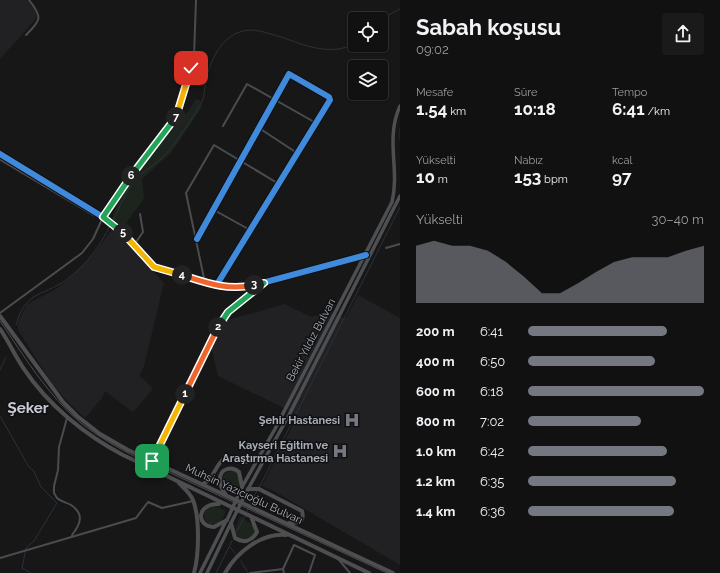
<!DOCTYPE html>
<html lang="tr">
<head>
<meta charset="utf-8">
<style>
  :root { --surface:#111; --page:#1a1a1a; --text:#f1f3f6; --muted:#9c9d9f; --line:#303131; --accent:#757880 }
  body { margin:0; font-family:Raleway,sans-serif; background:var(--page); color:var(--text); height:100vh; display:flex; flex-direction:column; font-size:15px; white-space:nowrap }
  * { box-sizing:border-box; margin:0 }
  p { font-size:13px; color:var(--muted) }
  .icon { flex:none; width:22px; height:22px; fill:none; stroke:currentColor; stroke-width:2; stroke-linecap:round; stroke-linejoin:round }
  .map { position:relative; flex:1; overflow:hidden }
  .details { display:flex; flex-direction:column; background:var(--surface); width:320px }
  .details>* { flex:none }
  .tools { position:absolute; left:348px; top:12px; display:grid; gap:8px }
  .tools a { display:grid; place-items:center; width:40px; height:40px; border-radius:4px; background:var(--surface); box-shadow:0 1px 3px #0004,0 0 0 1px var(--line); font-size:20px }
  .pin { position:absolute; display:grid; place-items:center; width:34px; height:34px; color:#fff; margin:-17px; border-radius:8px; box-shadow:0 2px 6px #0006 }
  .km { position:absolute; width:20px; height:20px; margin:-10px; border-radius:50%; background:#222; color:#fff; font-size:11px; line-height:20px; text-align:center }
  .round { display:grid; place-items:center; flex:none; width:42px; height:42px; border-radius:4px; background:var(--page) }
  .headline { display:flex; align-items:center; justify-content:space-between; height:68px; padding:0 16px }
  h1 { font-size:22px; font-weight:700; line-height:30px }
  .metrics { display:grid; grid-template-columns:repeat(3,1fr); gap:6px; height:68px; padding:4px 16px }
  .metrics div { display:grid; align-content:center }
  .metrics b { font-size:17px; font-weight:700 }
  .metrics small { font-size:11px; font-weight:400 }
  .metrics p { font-size:11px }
  .chart { height:112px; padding:8px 16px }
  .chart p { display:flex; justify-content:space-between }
  .chart svg { width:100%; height:72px; margin-top:4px; fill:var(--accent); opacity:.7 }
  ul { padding:0 16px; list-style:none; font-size:13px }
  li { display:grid; grid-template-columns:64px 48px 1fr; align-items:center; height:30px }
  li i { height:10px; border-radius:5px; background:var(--accent) }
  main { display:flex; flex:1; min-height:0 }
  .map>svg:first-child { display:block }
</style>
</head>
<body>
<main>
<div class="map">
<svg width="400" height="573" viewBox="0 0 400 573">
  <rect width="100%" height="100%" fill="#171717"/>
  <path fill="#212123" d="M0,0H27L37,14L35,20L0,59Z
    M113,228L164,283L144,366L139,376L146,381L153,389L133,412L105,391L102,398L85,418L67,401L51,382L18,330V322L27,304L56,289L71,277L93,255Z
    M358,295L400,318V565L274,491L262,486L298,415L218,376L211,346L224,321L285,304L311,317L328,312L346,318Z"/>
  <path fill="#1d241e" d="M195,100H200L202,107L171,153L142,179L144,198L122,229L113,219C110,204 167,136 179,121L188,112Z
    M232,470L239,473L240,483L235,494L227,489L222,482L224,474Z
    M215,506L226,511L220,523L210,525L205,520L204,513L208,508Z
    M240,516L254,526L255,533L250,539L242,540C231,534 236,526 240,516Z"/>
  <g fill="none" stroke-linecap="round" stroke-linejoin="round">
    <path stroke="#2a3239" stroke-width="1" d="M381,19L400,9
      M400,128V139
      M113,220C120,207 126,191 135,180C143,171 155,165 163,157C176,143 191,121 200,105C205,97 204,90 206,81C210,59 224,31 250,30C257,30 264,32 271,34C300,42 325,58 355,44
      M16,325C26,290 40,298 66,280C85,266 101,246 110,225
      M0,370L6,357
      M0,416L29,467L34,471L41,487L57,503L34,541L26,548L22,568L31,573
      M259,488L400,207
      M250,504L257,491
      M246,513L249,507
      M237,531L245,516
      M230,547L235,553
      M241,561L248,573
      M216,573L232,541"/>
    <path stroke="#4b4c50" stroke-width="2" d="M26,35C41,19 43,18 29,0
      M223,126L247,84L316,123
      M259,128L297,153
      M214,210L250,230
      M103,217L122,232L154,267L221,287L239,288L258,285L364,255
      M197,239L289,74L329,97L330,100L216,286
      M134,245L143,232L140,214
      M386,248L400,244
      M205,283L186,193L214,145L279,184
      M0,313L82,253L93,239L103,217L125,184L172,124L181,106L194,56L196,0
      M67,418L59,447L58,470L54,486V493L57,498C61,502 66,502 71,505C85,514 80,525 72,535
      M153,461L221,320L228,312L263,284
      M0,558L136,518L148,502L162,508L193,501
      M339,560L350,573
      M250,573L283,569
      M284,573L283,569L294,545L315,555L309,573"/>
    <path stroke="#4a4a4e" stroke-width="3" d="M0,154L103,217
      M0,159L94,215L101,216"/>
    <path stroke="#4d4f52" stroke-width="3.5" d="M242,487L275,429L392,202C400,169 385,139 400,106
      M248,489L289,415L400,196
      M200,573L226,521
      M207,573L231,523"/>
    <path stroke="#4e4e51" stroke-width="4" d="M0,316L63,402L77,416L100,434L128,450L393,573
      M0,329C9,342 15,356 24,369C48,405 85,435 123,455L369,573
      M179,483C184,488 190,493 193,500C200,518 199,555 194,573
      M203,484C222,474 212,448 246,462
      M248,489H259L302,511C305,522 298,523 289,523
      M226,495C223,490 219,485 220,479C220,468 232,466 239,472L242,487
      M219,504C197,503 195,526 214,527L227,520
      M231,523L235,538C244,544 252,541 257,532L252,519
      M225,573C237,552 261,533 286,535"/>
    <path stroke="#4b4c4f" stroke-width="1" d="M0,321C24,356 48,396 81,423C99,437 118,448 138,458L387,573"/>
    <path stroke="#4d4f52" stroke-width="3.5" d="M227,520L242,487
      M231,523L248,489"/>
    <g stroke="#111113" stroke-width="8">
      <path id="cycleway" d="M0,154L103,217L122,232L154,267L221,287L235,288L251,286L366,255
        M197,239L289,74L329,97L330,100L216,286"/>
    </g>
    <use href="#cycleway" stroke="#408adc" stroke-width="6"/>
  </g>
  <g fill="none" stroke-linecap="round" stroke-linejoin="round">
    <g stroke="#fff" stroke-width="8">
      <path id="split-1" d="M152,461L185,394"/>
    </g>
    <g stroke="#fff" stroke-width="8">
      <path id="split-2" d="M185,394L218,327"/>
    </g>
    <g stroke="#fff" stroke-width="8">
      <path id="split-3" d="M218,327L228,312L264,283L254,285"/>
    </g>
    <g stroke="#fff" stroke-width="8">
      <path id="split-4" d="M182,275C207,283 228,291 254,285"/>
    </g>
    <g stroke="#fff" stroke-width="8">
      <path id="split-5" d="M123,233L154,267L182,275"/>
    </g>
    <g stroke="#fff" stroke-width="8">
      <path id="split-6" d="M123,233L103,217L131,176"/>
    </g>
    <g stroke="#fff" stroke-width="8">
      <path id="split-7" d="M131,176L176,117"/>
    </g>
    <g stroke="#fff" stroke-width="8">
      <path id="split-8" d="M176,117L191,68"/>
    </g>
    <use href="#split-1" stroke="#f5b400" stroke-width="5"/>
    <use href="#split-2" stroke="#f0652b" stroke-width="5"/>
    <use href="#split-3" stroke="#22a559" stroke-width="5"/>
    <use href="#split-4" stroke="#f0652b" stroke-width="5"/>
    <use href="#split-5" stroke="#f5b400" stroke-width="5"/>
    <use href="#split-6" stroke="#22a559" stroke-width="5"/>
    <use href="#split-7" stroke="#22a559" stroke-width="5"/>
    <use href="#split-8" stroke="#f5b400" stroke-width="5"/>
  </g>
  <defs>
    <g id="hospital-bare" transform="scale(1.2)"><path d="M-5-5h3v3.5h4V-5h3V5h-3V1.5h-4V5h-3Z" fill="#757880" stroke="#111113" stroke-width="2.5" paint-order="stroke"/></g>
  </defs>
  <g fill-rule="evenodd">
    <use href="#hospital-bare" x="352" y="420"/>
    <use href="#hospital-bare" x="340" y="451"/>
  </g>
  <g text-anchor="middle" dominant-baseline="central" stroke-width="3" stroke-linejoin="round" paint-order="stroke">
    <g font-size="11" fill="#a8adb8" stroke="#111113">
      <text transform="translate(311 340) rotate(-62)">Bekir Yıldız Bulvarı</text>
      <text transform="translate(244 494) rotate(25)">Muhsin Yazıcıoğlu Bulvarı</text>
    </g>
    <g font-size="11" font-weight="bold" fill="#a8adb8" stroke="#111113" text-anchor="end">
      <text x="340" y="420">Şehir Hastanesi</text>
      <text x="328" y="445">Kayseri Eğitim ve<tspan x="328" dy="13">Araştırma Hastanesi</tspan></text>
    </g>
    <g font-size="15" font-weight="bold" fill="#c9ccd4" stroke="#111113">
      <text x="28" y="408">Şeker</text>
    </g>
  </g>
</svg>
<div class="tools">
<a><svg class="icon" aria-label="locate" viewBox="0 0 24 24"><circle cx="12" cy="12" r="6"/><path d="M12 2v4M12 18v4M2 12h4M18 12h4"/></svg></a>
<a><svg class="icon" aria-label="layers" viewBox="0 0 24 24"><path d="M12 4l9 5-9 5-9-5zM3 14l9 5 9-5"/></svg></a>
</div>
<div class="pin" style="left:152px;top:461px;background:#1e9e55"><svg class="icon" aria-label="arrive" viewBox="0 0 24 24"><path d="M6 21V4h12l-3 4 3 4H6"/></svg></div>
<div class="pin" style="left:191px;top:68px;background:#d93025"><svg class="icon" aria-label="check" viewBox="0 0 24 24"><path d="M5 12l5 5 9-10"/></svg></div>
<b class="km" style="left:185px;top:394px">1</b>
<b class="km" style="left:218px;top:327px">2</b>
<b class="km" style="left:254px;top:285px">3</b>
<b class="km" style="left:182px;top:275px">4</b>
<b class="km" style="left:123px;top:233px">5</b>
<b class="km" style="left:131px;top:176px">6</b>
<b class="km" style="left:176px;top:117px">7</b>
</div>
<section class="details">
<div class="headline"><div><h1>Sabah koşusu</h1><p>09:02</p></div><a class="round"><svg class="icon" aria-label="share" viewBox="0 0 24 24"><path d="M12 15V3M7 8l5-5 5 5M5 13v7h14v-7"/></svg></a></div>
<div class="metrics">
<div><p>Mesafe</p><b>1.54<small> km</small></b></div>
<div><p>Süre</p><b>10:18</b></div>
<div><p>Tempo</p><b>6:41<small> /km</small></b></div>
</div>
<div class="metrics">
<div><p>Yükselti</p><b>10<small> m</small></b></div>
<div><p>Nabız</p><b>153<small> bpm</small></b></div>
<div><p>kcal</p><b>97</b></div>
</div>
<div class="chart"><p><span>Yükselti</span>30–40 m</p>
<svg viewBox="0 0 160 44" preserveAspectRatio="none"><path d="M0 44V9L10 6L20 9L30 9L40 12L50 19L60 28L70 38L80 38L90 32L100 25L110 19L120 16L130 16L140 16L150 12L160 9V44z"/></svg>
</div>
<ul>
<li><b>200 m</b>6:41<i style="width:79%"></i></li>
<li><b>400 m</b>6:50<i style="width:72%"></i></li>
<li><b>600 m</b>6:18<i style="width:100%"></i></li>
<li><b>800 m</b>7:02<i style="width:64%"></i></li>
<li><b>1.0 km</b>6:42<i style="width:79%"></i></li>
<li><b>1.2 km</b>6:35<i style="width:84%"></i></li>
<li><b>1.4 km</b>6:36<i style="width:83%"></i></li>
</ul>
</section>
</main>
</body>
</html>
